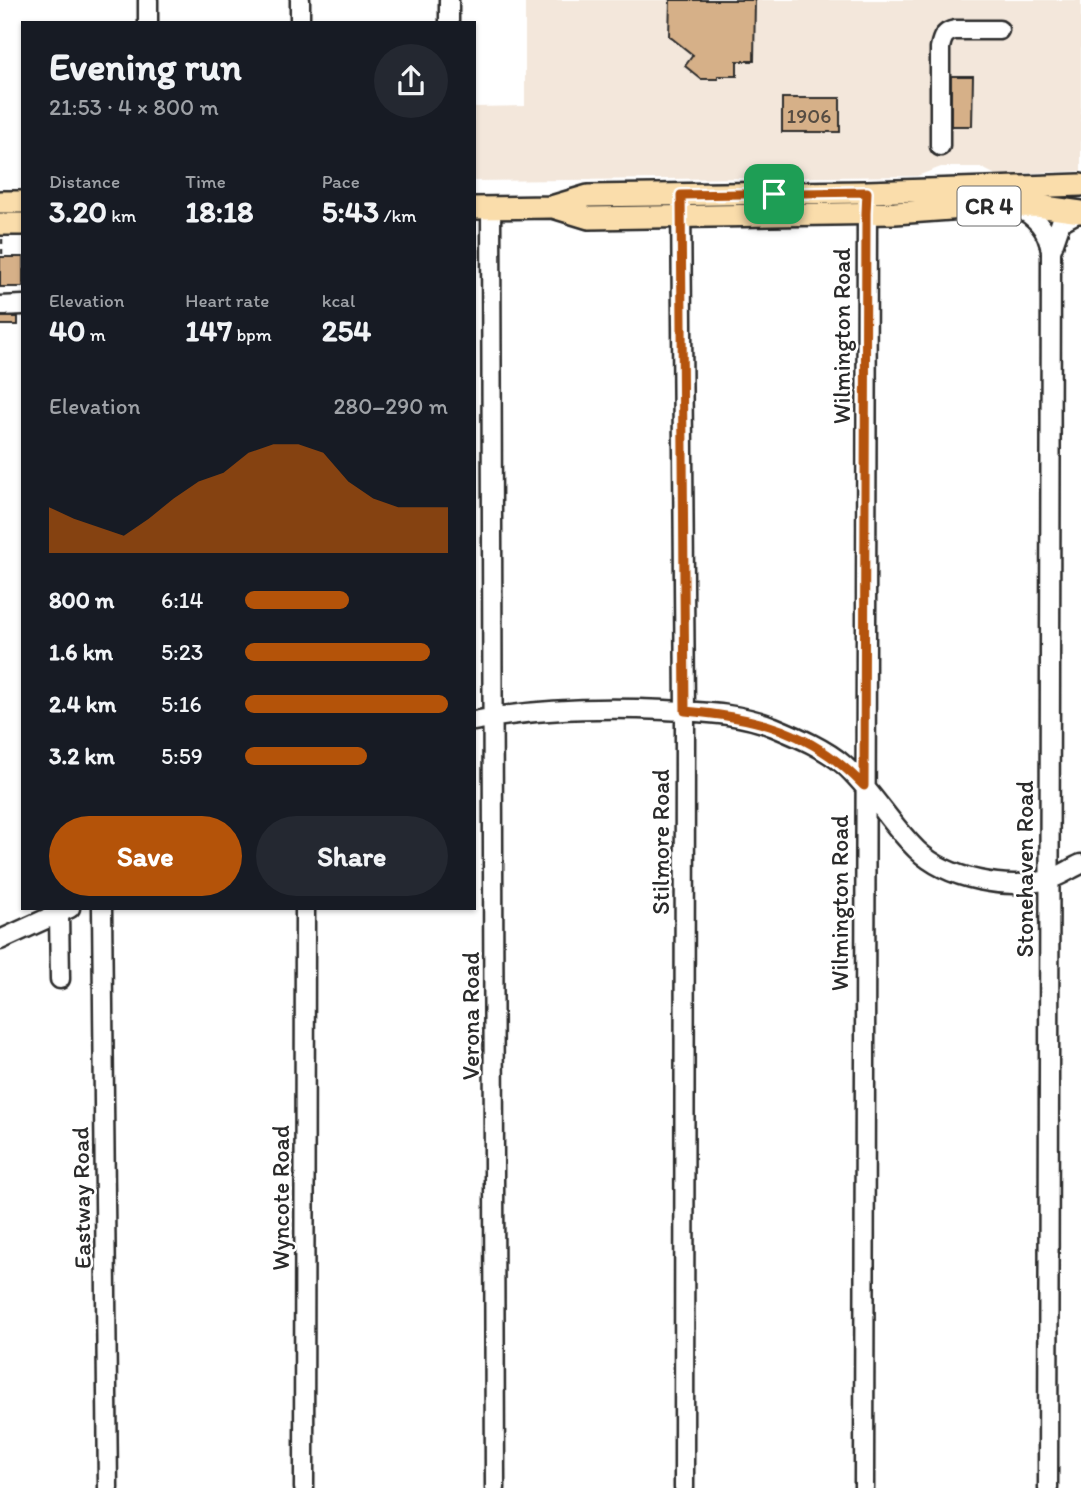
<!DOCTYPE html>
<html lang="en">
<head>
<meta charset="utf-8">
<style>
  :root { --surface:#171b24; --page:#242831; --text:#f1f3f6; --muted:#9ea1a6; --accent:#b45309 }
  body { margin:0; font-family:Itim,sans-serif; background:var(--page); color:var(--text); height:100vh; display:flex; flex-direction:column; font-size:26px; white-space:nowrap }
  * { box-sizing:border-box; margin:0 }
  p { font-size:23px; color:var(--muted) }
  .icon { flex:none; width:38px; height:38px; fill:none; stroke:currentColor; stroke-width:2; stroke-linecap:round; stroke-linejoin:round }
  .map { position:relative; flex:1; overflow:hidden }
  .panel { position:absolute; left:21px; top:21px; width:455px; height:889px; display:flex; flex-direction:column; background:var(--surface); border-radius:0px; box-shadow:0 2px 5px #0004 }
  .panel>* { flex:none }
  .pin { position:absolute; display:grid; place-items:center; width:60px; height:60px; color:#fff; margin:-30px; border-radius:14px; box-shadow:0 4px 10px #0006 }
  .round { display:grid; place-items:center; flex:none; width:74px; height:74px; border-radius:37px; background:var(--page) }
  .summary { display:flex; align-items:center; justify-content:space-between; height:119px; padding:0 28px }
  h1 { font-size:38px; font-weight:700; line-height:52px }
  .stats { display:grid; grid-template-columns:repeat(3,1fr); gap:10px; height:119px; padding:7px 28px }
  .stats div { display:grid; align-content:center }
  .stats b { font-size:30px; font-weight:700 }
  .stats small { font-size:19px; font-weight:400 }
  .stats p { font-size:19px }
  .chart { height:196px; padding:14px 28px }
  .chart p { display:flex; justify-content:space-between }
  .chart svg { width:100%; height:126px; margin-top:7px; fill:var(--accent); opacity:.7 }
  .cta { display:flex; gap:14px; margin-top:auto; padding:14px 28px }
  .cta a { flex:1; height:80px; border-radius:42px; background:var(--accent); color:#fff; font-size:28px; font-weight:700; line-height:80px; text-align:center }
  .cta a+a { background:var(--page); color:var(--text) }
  ul { padding:0 28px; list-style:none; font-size:23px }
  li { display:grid; grid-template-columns:112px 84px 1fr; align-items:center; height:52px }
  li i { height:18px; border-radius:9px; background:var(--accent) }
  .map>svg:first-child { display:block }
</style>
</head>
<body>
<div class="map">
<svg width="1081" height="1488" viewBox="0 0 1081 1488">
  <rect width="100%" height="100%" fill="#fff"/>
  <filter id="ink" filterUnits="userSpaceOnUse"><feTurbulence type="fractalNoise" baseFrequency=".0143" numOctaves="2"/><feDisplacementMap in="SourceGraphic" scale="14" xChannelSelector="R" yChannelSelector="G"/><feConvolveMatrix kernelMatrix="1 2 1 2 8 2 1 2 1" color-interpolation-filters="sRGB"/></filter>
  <g filter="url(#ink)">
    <path fill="#f3e7db" d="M525,0H1081V171L1028,173L1006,180L980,167H941L917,176L474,181V107L525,106Z"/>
    <path fill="#d6b088" stroke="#2b2b2b" stroke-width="2" d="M670,0H755L754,61H737V76H718V79H701L685,66L693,55L669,36Z
      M951,76H973L972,126H951Z
      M782,98H840V132H782Z
      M0,257H23V287H0Z
      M0,317H18V325H0Z"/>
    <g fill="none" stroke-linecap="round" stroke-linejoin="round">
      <g stroke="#2b2b2b" stroke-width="23">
        <path id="minor" d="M300,0V23
          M148,23V0
          M449,23V0
          M940,146V48C942,38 944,32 955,30H999
          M681,195L685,711L684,1488
          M1016,206C1036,217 1047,228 1051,251L1048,1488
          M491,208L495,1488
          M1051,251L1061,222L1079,212
          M0,306L23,305
          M474,721C537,708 601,707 665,710C702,712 740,713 774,727C798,737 826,749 844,765C872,790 890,824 917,850C948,880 1007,890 1047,880C1059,877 1070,869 1081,864
          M102,908L108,1488
          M59,914L60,979
          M0,940L70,908
          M304,1488L305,908
          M864,1488L867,203"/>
      </g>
      <g stroke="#2b2b2b" stroke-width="26">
        <path id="major" d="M0,202H23
          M553,207L589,218L895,213L978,207L1037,206L1081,212
          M474,208L551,207L588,196L867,192L1081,185
          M0,224H23"/>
      </g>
      <path stroke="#2b2b2b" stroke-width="2.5" stroke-dasharray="5 5" stroke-linecap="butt" d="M2,239V257"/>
      <use href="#minor" stroke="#fff" stroke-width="18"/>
      <use href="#major" stroke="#faddab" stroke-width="21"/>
    </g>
  </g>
  <g fill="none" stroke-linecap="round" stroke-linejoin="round" filter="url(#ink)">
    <g stroke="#fff" stroke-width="14">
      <path id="route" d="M867,192L866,213L864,786C812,731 757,717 685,711L681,195Z"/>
    </g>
    <use href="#route" stroke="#b45309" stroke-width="9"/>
  </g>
  <g text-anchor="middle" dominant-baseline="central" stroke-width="5" stroke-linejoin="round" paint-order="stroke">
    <g font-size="21" fill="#564c42">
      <text x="809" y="115">1906</text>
    </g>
    <rect fill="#fff" stroke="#6b6b6b" stroke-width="2" x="957.5" y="186.5" width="63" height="39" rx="5"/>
    <g font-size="23" font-weight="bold" fill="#2b2b2b">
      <text x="989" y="206">CR 4</text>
    </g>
    <g font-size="24" fill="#2b2b2b" stroke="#fff">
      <text transform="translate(841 336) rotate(-90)">Wilmington Road</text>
      <text transform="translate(660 842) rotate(-90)">Stilmore Road</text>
      <text transform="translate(1024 869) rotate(-90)">Stonehaven Road</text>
      <text transform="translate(839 903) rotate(-90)">Wilmington Road</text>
      <text transform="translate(470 1016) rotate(-90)">Verona Road</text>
      <text transform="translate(81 1198) rotate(-91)">Eastway Road</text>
      <text transform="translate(280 1198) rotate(-90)">Wyncote Road</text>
    </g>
  </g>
</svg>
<div class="pin" style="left:774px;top:194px;background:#1e9e55"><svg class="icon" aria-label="arrive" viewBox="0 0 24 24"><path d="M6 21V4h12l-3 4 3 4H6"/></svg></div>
<section class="panel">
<div class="summary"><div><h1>Evening run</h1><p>21:53 · 4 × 800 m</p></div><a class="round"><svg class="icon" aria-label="share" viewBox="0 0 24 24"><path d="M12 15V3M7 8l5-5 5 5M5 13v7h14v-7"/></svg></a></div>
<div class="stats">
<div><p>Distance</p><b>3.20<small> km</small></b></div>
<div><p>Time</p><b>18:18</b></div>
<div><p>Pace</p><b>5:43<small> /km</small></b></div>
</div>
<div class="stats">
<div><p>Elevation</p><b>40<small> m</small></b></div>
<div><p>Heart rate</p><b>147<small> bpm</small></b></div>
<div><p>kcal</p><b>254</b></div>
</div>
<div class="chart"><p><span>Elevation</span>280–290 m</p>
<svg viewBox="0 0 160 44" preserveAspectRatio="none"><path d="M0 44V28L10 32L20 35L30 38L40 32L50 25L60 19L70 16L80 9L90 6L100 6L110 9L120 19L130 25L140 28L150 28L160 28V44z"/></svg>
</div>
<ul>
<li><b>800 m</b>6:14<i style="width:51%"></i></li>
<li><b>1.6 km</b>5:23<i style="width:91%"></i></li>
<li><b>2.4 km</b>5:16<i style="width:100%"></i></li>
<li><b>3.2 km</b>5:59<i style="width:60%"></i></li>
</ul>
<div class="cta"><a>Save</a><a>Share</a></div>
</section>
</div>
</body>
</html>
